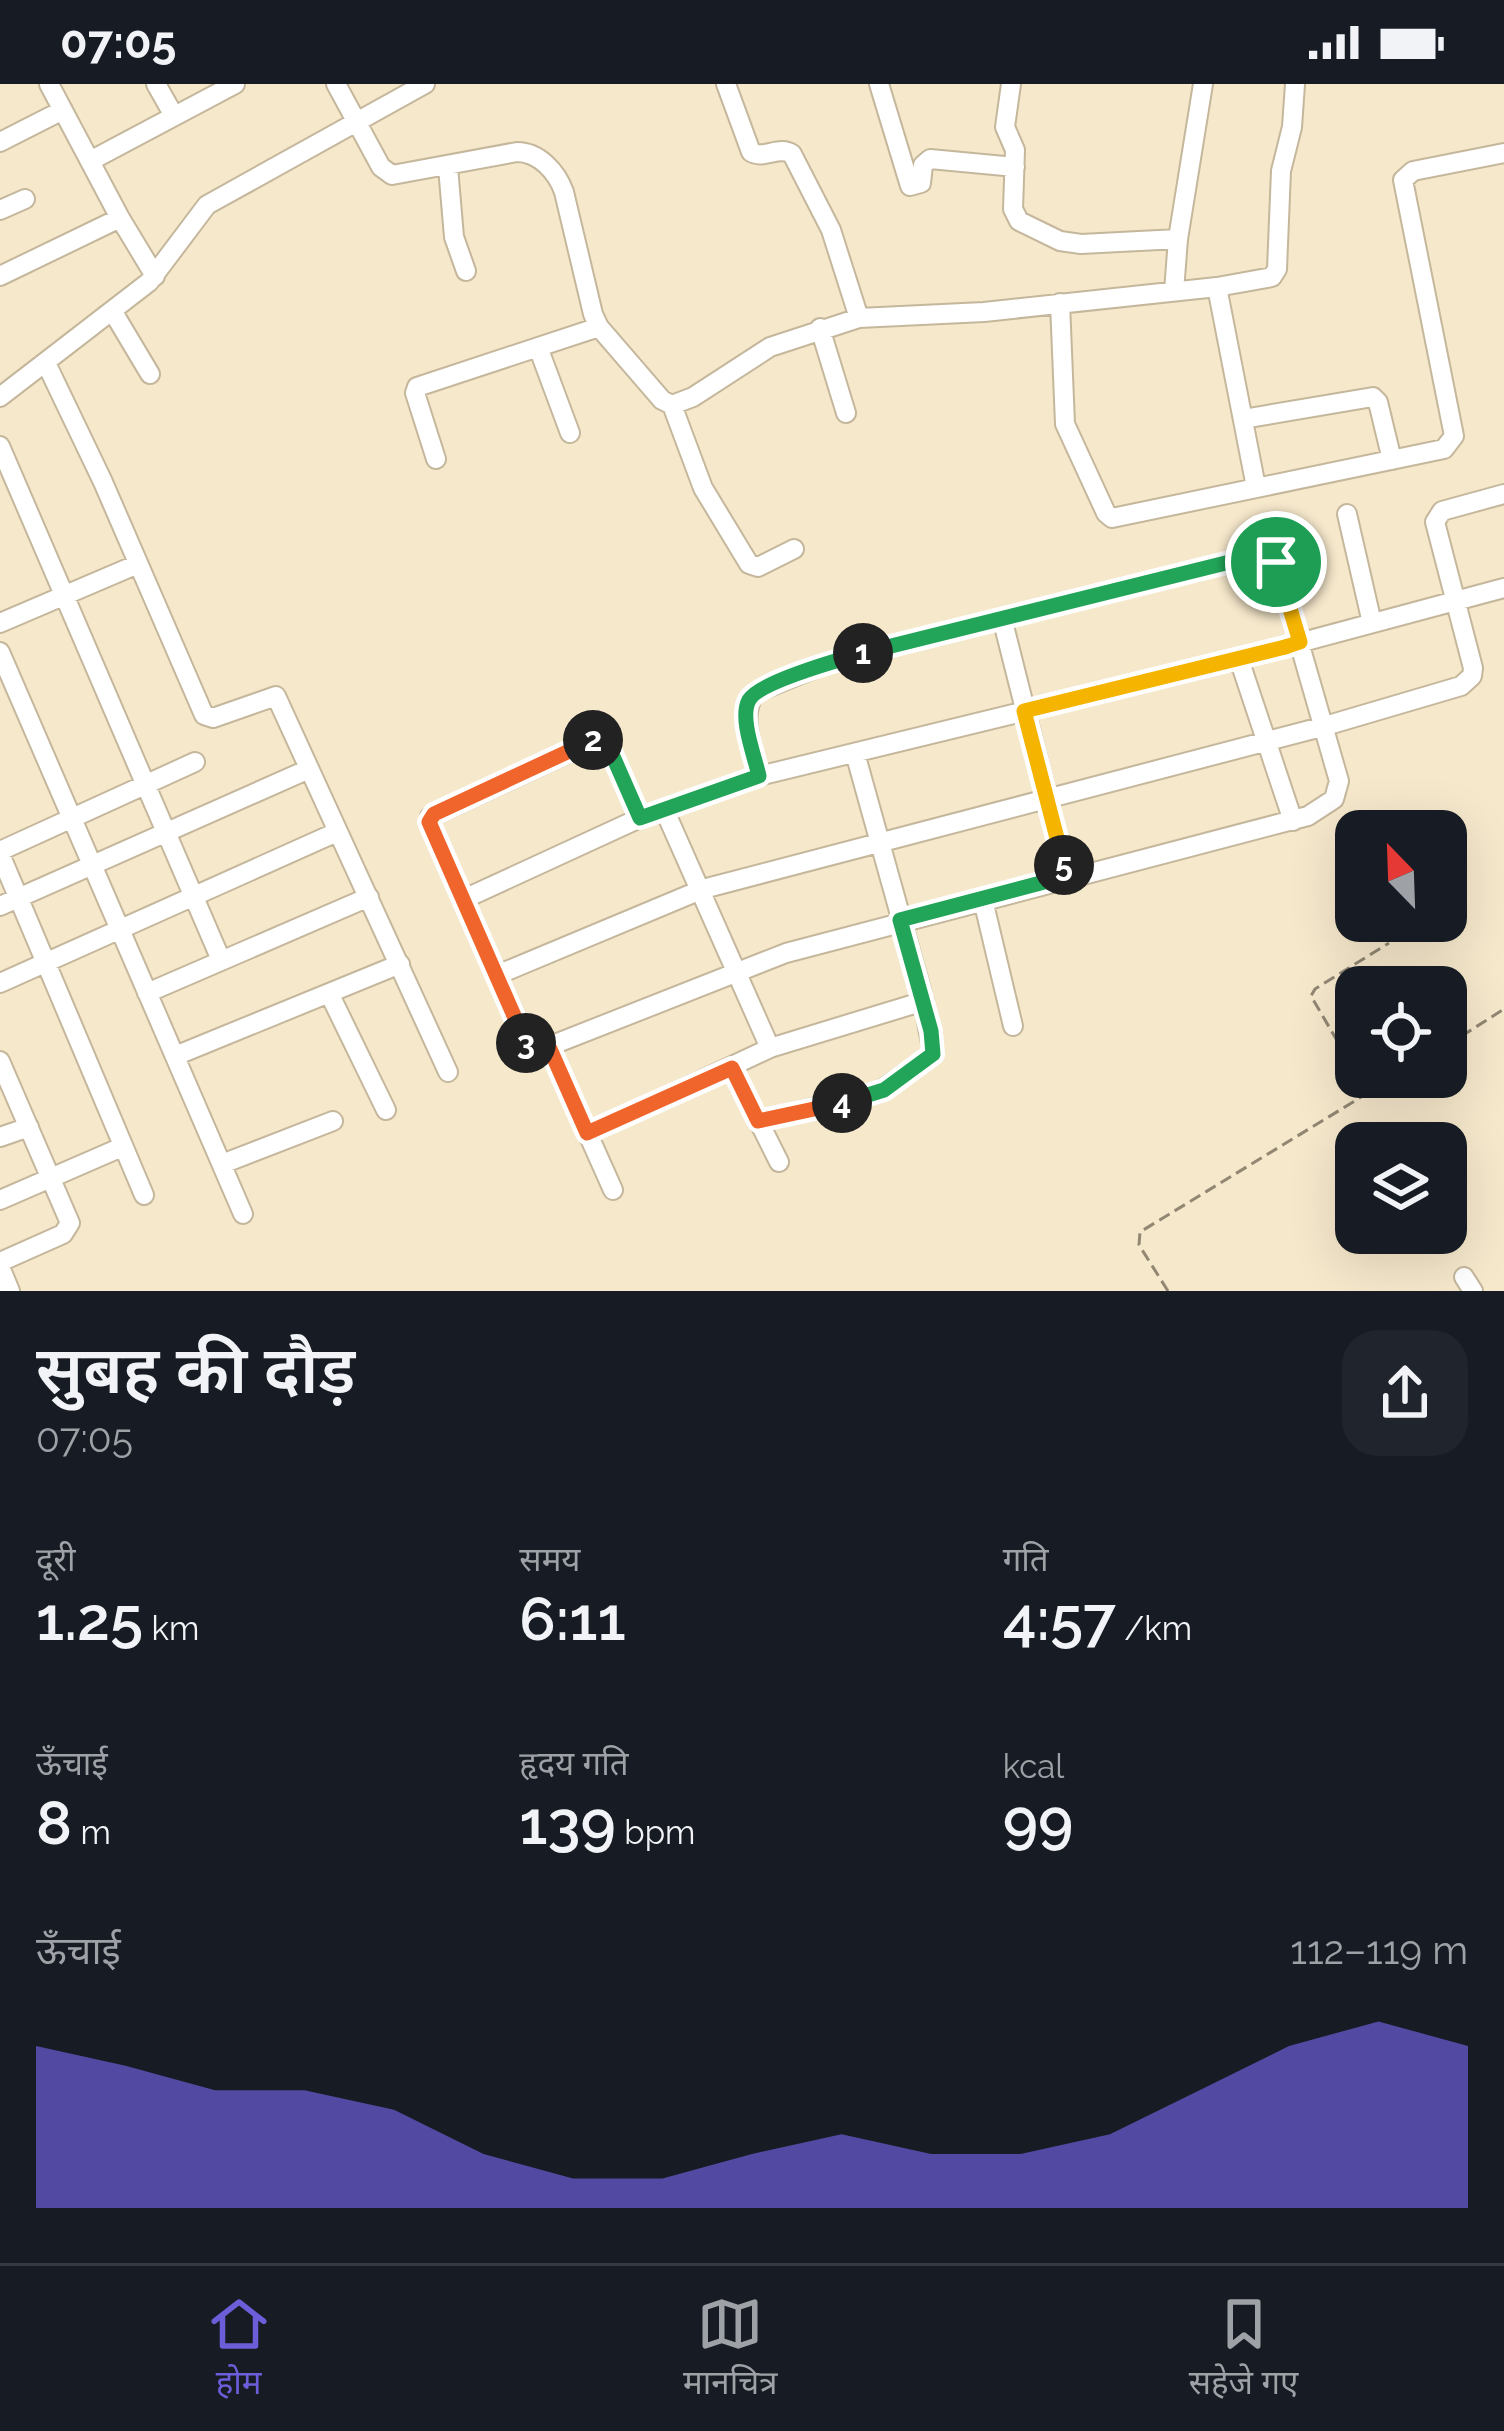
<!DOCTYPE html>
<html lang="hi">
<head>
<meta charset="utf-8">
<style>
  :root { --surface:#171b24; --page:#20242c; --text:#f1f3f6; --muted:#9ea1a6; --line:#363941; --accent:#6c5ed8 }
  body { margin:0; font-family:Raleway,"Noto Sans Devanagari",sans-serif; background:var(--page); color:var(--text); height:100vh; display:flex; flex-direction:column; font-size:45px; white-space:nowrap }
  * { box-sizing:border-box; margin:0 }
  p { font-size:39px; color:var(--muted) }
  .icon { flex:none; width:66px; height:66px; fill:none; stroke:currentColor; stroke-width:2; stroke-linecap:round; stroke-linejoin:round }
  .map { position:relative; height:1207px; overflow:hidden }
  .details { display:flex; flex-direction:column; background:var(--surface); flex:1 }
  .details>* { flex:none }
  .needle { width:78px; rotate:337deg }
  .buttons { position:absolute; left:1335px; top:726px; display:grid; gap:24px }
  .buttons a { display:grid; place-items:center; width:132px; height:132px; border-radius:24px; background:var(--surface); box-shadow:0 12px 48px #0002; font-size:60px }
  .pin { position:absolute; display:grid; place-items:center; width:102px; height:102px; color:#fff; margin:-51px; border:6px solid #fff; border-radius:50%; box-shadow:0 3px 12px #0007 }
  .km { position:absolute; width:60px; height:60px; margin:-30px; border-radius:50%; background:#222; color:#fff; font-size:33px; line-height:60px; text-align:center }
  .round { display:grid; place-items:center; flex:none; width:126px; height:126px; border-radius:36px; background:var(--page) }
  .head { display:flex; align-items:center; justify-content:space-between; height:204px; padding:0 36px }
  h1 { font-size:66px; font-weight:600; line-height:90px }
  .figures { display:grid; grid-template-columns:repeat(3,1fr); gap:18px; height:204px; padding:12px 36px }
  .figures div { display:grid; align-content:center }
  .figures b { font-size:60px; font-weight:600 }
  .figures small { font-size:33px; font-weight:400 }
  .figures p { font-size:33px }
  .chart { height:336px; padding:24px 36px }
  .chart p { display:flex; justify-content:space-between }
  .chart svg { width:100%; height:216px; margin-top:12px; fill:var(--accent); opacity:.7 }
  .status { display:flex; justify-content:space-between; align-items:center; height:84px; padding:0 60px; background:var(--surface); direction:ltr }
  .status svg { height:33px; fill:currentColor }
  .tabs { display:flex; justify-content:space-around; align-items:center; height:168px; border-top:3px solid var(--line); background:var(--surface); font-size:33px; color:var(--muted) }
  .tabs a { display:grid; justify-items:center; gap:6px }
  .tabs .selected { color:var(--accent) }
  .map>svg:first-child { display:block }
</style>
</head>
<body>
<div class="status"><b>07:05</b><svg viewBox="0 0 49 12"><path d="M0 12V9h3v3zM5 12V6h3v6zM10 12V3h3v9zM15 12V0h3v12zM26 1h20v11H26zM47 4h2v5h-2z"/></svg></div>
<div class="map">
<svg width="1504" height="1207" viewBox="0 0 1504 1207">
  <rect width="100%" height="100%" fill="#f6e8cb"/>
  <g fill="none" stroke-linecap="round" stroke-linejoin="round">
    <g stroke="#c5b79c" stroke-width="22">
      <path id="minor" d="M49,0L120,134L155,192
        M156,0L173,30
        M336,0L381,83L392,91L517,68C539,68 557,88 564,108L593,230L599,243L662,316L672,321L693,313L770,263L859,234L984,228L1217,203L1272,193L1277,185L1281,87L1292,43L1295,0
        M726,0L751,68C764,76 779,61 792,70L831,146L859,234
        M879,0L910,102L921,99L923,81L930,75L1015,83
        M1011,0L1005,43L1015,66L1013,125L1019,137L1060,157L1081,160L1178,155
        M0,58L63,26
        M90,77L235,0
        M448,83L454,153L466,187
        M0,126L25,115
        M0,192L120,134
        M1217,203L1256,403
        M1174,207L1178,155L1203,0
        M1060,219L1065,340L1106,429L1112,434L1444,365L1454,352L1403,96L1413,87L1504,69
        M113,228L150,290
        M820,244L846,329
        M538,263L570,349
        M46,279L103,398L204,631L213,634L276,612L448,988
        M0,313L149,198L207,121L425,0
        M672,321L703,404L749,480L758,483L794,465
        M1243,335L1373,313L1378,318L1392,376
        M0,362L221,876
        M436,375L415,309L417,303L599,243
        M1347,430L1372,539
        M1002,534L1067,792
        M0,539L138,480
        M0,568L243,1130
        M1239,575L1293,737
        M664,725L770,964
        M640,734L608,661L600,654L430,733L431,744L532,969L786,869L1308,732L1334,715L1339,697L1276,478L1258,471L833,577L757,608C737,628 754,667 759,692
        M0,767L195,678
        M0,770L144,1111
        M464,815L640,734L759,692L1239,575L1504,504
        M983,816L1013,942
        M0,822L309,685
        M497,891L703,805L1325,642L1461,602L1472,592L1473,584L1435,438L1442,427L1504,410
        M0,899L337,748
        M147,909L369,813
        M329,909L386,1026
        M550,965L613,1106
        M175,972L400,880
        M0,977L70,1139L63,1150L0,1178
        M732,984L779,1078
        M757,1037L877,1009L933,970L921,906L855,669
        M587,1050L770,964L924,917
        M0,1053L29,1043
        M222,1080L333,1037
        M0,1116L122,1063
        M0,1183L10,1207
        M1464,1193L1473,1207"/>
    </g>
    <path stroke="#918773" stroke-width="3" stroke-dasharray="12 6" stroke-linecap="butt" d="M1446,962L1504,925
      M1356,989L1311,912L1315,905L1389,859
      M1358,993L1367,1007
      M1168,1207L1139,1161L1140,1148L1394,993"/>
    <use href="#minor" stroke="#fff" stroke-width="18"/>
  </g>
  <g fill="none" stroke-linecap="round" stroke-linejoin="round">
    <g stroke="#fff" stroke-width="24">
      <path id="split-1" d="M863,569L1258,471L1276,478"/>
    </g>
    <g stroke="#fff" stroke-width="24">
      <path id="split-2" d="M593,656L600,654L608,661L640,734L759,692C755,673 739,634 749,616C759,598 842,575 863,569"/>
    </g>
    <g stroke="#fff" stroke-width="24">
      <path id="split-3" d="M526,959L429,738L434,730L593,656"/>
    </g>
    <g stroke="#fff" stroke-width="24">
      <path id="split-4" d="M526,959L532,970L550,965L587,1049L732,984L758,1037L842,1019"/>
    </g>
    <g stroke="#fff" stroke-width="24">
      <path id="split-5" d="M842,1019L884,1006L933,970L931,947L900,836L1067,792L1064,781"/>
    </g>
    <g stroke="#fff" stroke-width="24">
      <path id="split-6" d="M1064,781L1024,627L1285,563"/>
    </g>
    <g stroke="#fff" stroke-width="24">
      <path id="split-7" d="M1276,478L1300,558L1285,563"/>
    </g>
    <use href="#split-1" stroke="#22a559" stroke-width="15"/>
    <use href="#split-2" stroke="#22a559" stroke-width="15"/>
    <use href="#split-3" stroke="#f0652b" stroke-width="15"/>
    <use href="#split-4" stroke="#f0652b" stroke-width="15"/>
    <use href="#split-5" stroke="#22a559" stroke-width="15"/>
    <use href="#split-6" stroke="#f5b400" stroke-width="15"/>
    <use href="#split-7" stroke="#f5b400" stroke-width="15"/>
  </g>
</svg>
<div class="buttons">
<a><svg class="needle" viewBox="-14 -14 28 28"><path d="M0-13l5 13h-10z" fill="#e53935"/><path d="M0 13l5-13h-10z" fill="#9ea1a6"/></svg></a>
<a><svg class="icon" aria-label="locate" viewBox="0 0 24 24"><circle cx="12" cy="12" r="6"/><path d="M12 2v4M12 18v4M2 12h4M18 12h4"/></svg></a>
<a><svg class="icon" aria-label="layers" viewBox="0 0 24 24"><path d="M12 4l9 5-9 5-9-5zM3 14l9 5 9-5"/></svg></a>
</div>
<div class="pin" style="left:1276px;top:478px;background:#1e9e55"><svg class="icon" aria-label="arrive" viewBox="0 0 24 24"><path d="M6 21V4h12l-3 4 3 4H6"/></svg></div>
<b class="km" style="left:863px;top:569px">1</b>
<b class="km" style="left:593px;top:656px">2</b>
<b class="km" style="left:526px;top:959px">3</b>
<b class="km" style="left:842px;top:1019px">4</b>
<b class="km" style="left:1064px;top:781px">5</b>
</div>
<section class="details">
<div class="head"><div><h1>सुबह की दौड़</h1><p>07:05</p></div><a class="round"><svg class="icon" aria-label="share" viewBox="0 0 24 24"><path d="M12 15V3M7 8l5-5 5 5M5 13v7h14v-7"/></svg></a></div>
<div class="figures">
<div><p>दूरी</p><b>1.25<small> km</small></b></div>
<div><p>समय</p><b>6:11</b></div>
<div><p>गति</p><b>4:57<small> /km</small></b></div>
</div>
<div class="figures">
<div><p>ऊँचाई</p><b>8<small> m</small></b></div>
<div><p>हृदय गति</p><b>139<small> bpm</small></b></div>
<div><p>kcal</p><b>99</b></div>
</div>
<div class="chart"><p><span>ऊँचाई</span>112–119 m</p>
<svg viewBox="0 0 160 44" preserveAspectRatio="none"><path d="M0 44V11L10 15L20 20L30 20L40 24L50 33L60 38L70 38L80 33L90 29L100 33L110 33L120 29L130 20L140 11L150 6L160 11V44z"/></svg>
</div>
</section>
<nav class="tabs">
<a class="selected"><svg class="icon" aria-label="home" viewBox="0 0 24 24"><path d="M3 11l9-7 9 7M6 9v11h12V9"/></svg>होम</a>
<a><svg class="icon" aria-label="map" viewBox="0 0 24 24"><path d="M3 6l6-2 6 2 6-2v14l-6 2-6-2-6 2zM9 4v14M15 6v14"/></svg>मानचित्र</a>
<a><svg class="icon" aria-label="saved" viewBox="0 0 24 24"><path d="M7 4h10v16l-5-4-5 4z"/></svg>सहेजे गए</a>
</nav>
</body>
</html>
